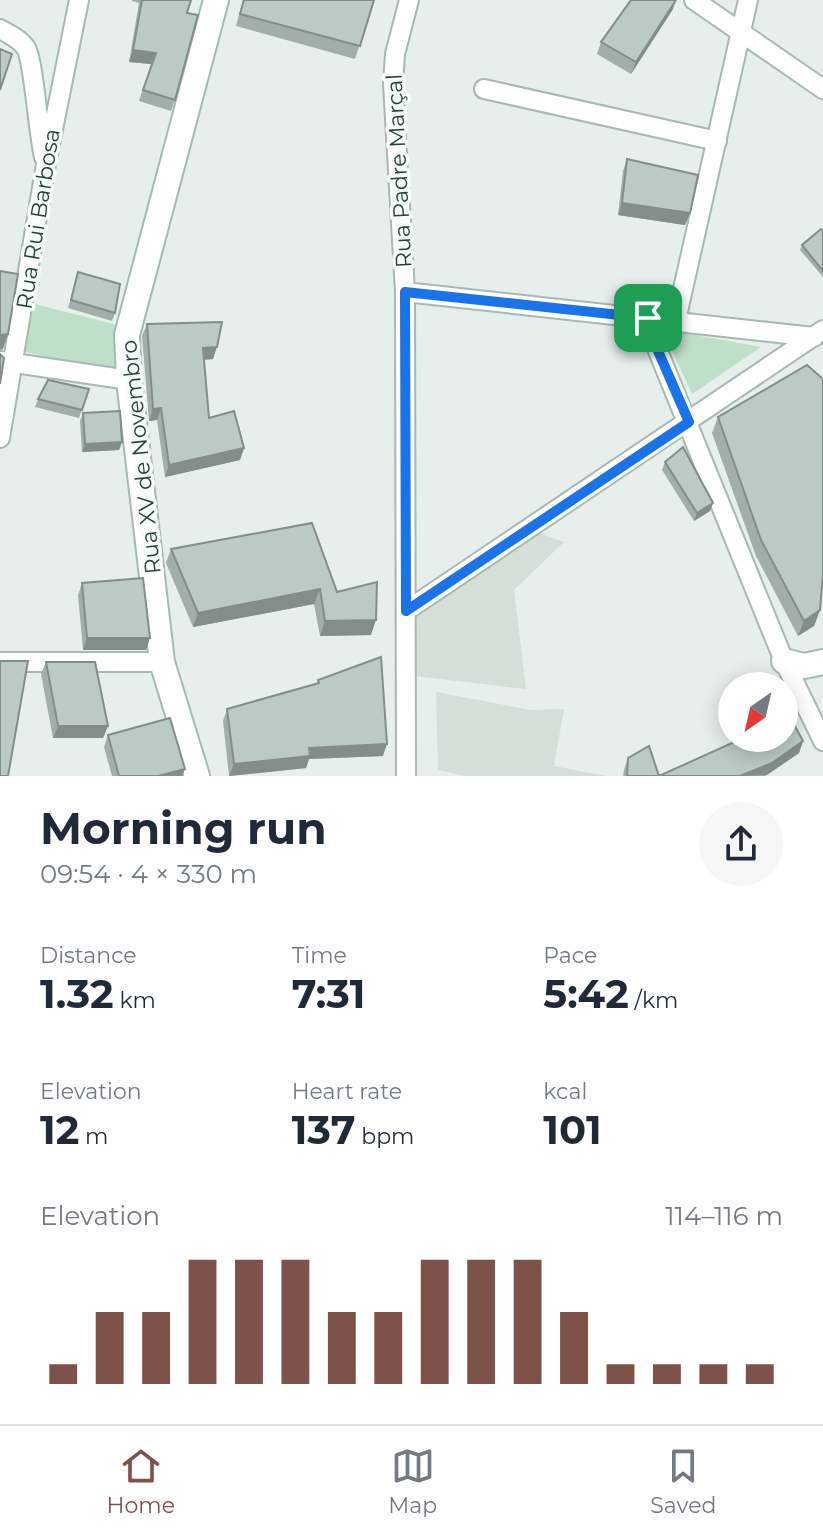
<!DOCTYPE html>
<html lang="en">
<head>
<meta charset="utf-8">
<style>
  :root { --surface:#fff; --page:#f6f6f7; --text:#1f2937; --muted:#747a83; --line:#e0e1e3; --accent:#7f5249 }
  body { margin:0; font-family:Montserrat,sans-serif; background:var(--page); color:var(--text); height:100vh; display:flex; flex-direction:column; font-size:30px; white-space:nowrap }
  * { box-sizing:border-box; margin:0 }
  p { font-size:26px; color:var(--muted) }
  .icon { flex:none; width:44px; height:44px; fill:none; stroke:currentColor; stroke-width:2; stroke-linecap:round; stroke-linejoin:round }
  .map { position:relative; height:776px; overflow:hidden }
  .drawer { display:flex; flex-direction:column; background:var(--surface); flex:1 }
  .drawer>* { flex:none }
  .needle { width:52px; rotate:214deg }
  .controls { position:absolute; left:718px; top:672px; display:grid; gap:16px }
  .controls a { display:grid; place-items:center; width:80px; height:80px; border-radius:50%; background:var(--surface); box-shadow:0 4px 20px #0003; font-size:40px }
  .pin { position:absolute; display:grid; place-items:center; width:68px; height:68px; color:#fff; margin:-34px; border-radius:16px; box-shadow:0 4px 12px #0006 }
  .round { display:grid; place-items:center; flex:none; width:84px; height:84px; border-radius:42px; background:var(--page) }
  .overview { display:flex; align-items:center; justify-content:space-between; height:136px; padding:0 40px }
  h1 { font-size:44px; font-weight:700; line-height:60px }
  .figures { display:grid; grid-template-columns:repeat(3,1fr); gap:12px; height:136px; padding:8px 40px }
  .figures div { display:grid; align-content:center }
  .figures b { font-size:40px; font-weight:700 }
  .figures small { font-size:22px; font-weight:400 }
  .figures p { font-size:22px }
  .chart { height:224px; padding:16px 40px }
  .chart p { display:flex; justify-content:space-between }
  .chart svg { width:100%; height:144px; margin-top:8px; stroke:var(--accent); stroke-width:6 }
  .menu { display:flex; justify-content:space-around; align-items:center; height:112px; border-top:2px solid var(--line); background:var(--surface); font-size:22px; color:var(--muted) }
  .menu a { display:grid; justify-items:center; gap:4px }
  .menu .selected { color:var(--accent) }
  .map>svg:first-child { display:block }
</style>
</head>
<body>
<div class="map">
<svg width="823" height="776" viewBox="0 0 823 776">
  <rect width="100%" height="100%" fill="#e6efeb"/>
  <path fill="#d4dfda" d="M528,529L564,542L514,590L526,689L406,675V611Z
    M436,692L531,710L564,709L554,766L606,776H465L438,770Z"/>
  <path fill="#bfe0c8" d="M31,303L125,327L126,376L22,351Z
    M662,329L761,347L692,394Z"/>
  <g fill="none" stroke-linecap="round" stroke-linejoin="round">
    <g stroke="#a8b8b2" stroke-width="22">
      <path id="street" d="M694,0L823,89
        M0,29C9,34 20,39 26,48C34,62 38,133 44,157
        M484,89L717,141
        M405,292L814,337
        M648,318L658,351L784,661L823,741
        M676,320L748,0
        M0,361L129,380
        M0,438L46,164L79,0
        M406,611L823,330
        M0,662H162
        M406,776L405,292L393,84L395,54L409,0"/>
    </g>
    <g stroke="#a4bbb3" stroke-width="28">
      <path id="secondary" d="M784,661L804,666L823,662
        M197,776L162,662L129,380L127,335L216,0"/>
    </g>
    <use href="#street" stroke="#fff" stroke-width="18"/>
    <use href="#secondary" stroke="#fff" stroke-width="24"/>
  </g>
  <path fill="#a1aea9" d="M132,0H191L187,13L175,100L171,111L139,101L151,64L129,62L139,3L132,1Z
    M243,0H374L355,59L236,26Z
    M673,9L631,74L597,54L601,42Z
    M627,159L690,213L685,225L618,215L623,171Z
    M823,231V277L800,250L802,245Z
    M78,272L115,313L112,321L68,308Z
    M147,324L213,359L204,360L209,418L244,448L240,460L165,477L157,420L149,421L142,336Z
    M89,389L79,418L35,407L38,399Z
    M83,413L122,442L119,450L82,452L80,421Z
    M718,417L820,610L814,626L798,636L756,556L712,433Z
    M665,462L713,503L710,511L694,521L662,470Z
    M171,549L337,592L371,635L320,636L314,604L193,627L166,563Z
    M82,583L146,650H83L78,595Z
    M46,662L108,726L103,738H53L41,674Z
    M318,680L383,756L309,759L306,768L229,776L223,721L227,709L317,684Z
    M108,735L185,769L182,776H112L104,747Z
    M803,741L799,753L765,776H623L624,770L628,758L659,776Z"/>
  <path fill="#838d89" d="M676,0L673,9L631,74L636,62Z
    M133,50L156,53L151,64L129,62Z
    M622,203L690,213L685,225L618,215Z
    M8,334L3,349L0,350V335Z
    M217,347L213,359L198,360L203,348Z
    M161,408L157,420L149,421L153,409Z
    M122,442L119,450L82,452L85,444Z
    M244,448L240,460L165,477L169,465Z
    M713,503L710,511L694,521L697,513Z
    M320,589L314,604L193,627L198,613Z
    M820,610L814,626L798,636L804,621Z
    M376,620L371,635L320,636L325,621Z
    M87,638H150L146,650H83Z
    M58,726H108L103,738H53Z
    M803,741L799,753L767,775L740,776Z
    M387,744L383,756L309,759L306,768L229,776L234,764L309,748Z
    M185,769L182,776H158Z"/>
  <path fill="#bbcac4" stroke="#838d89" stroke-width="2" d="M142,0H191L187,13L198,15L175,100L143,90L156,53L133,50Z
    M244,0H374L360,46L240,14Z
    M631,0H676L636,62L601,42Z
    M0,49L12,54L0,90Z
    M627,159L698,175L690,213L622,203Z
    M821,229L823,231V271L802,245Z
    M0,271L18,274L8,334L0,335Z
    M78,272L120,284L115,313L71,300Z
    M222,322L217,347L203,348L209,418L234,411L244,448L169,465L161,408L153,409L147,324Z
    M0,354L4,358L0,384Z
    M807,365L823,379V574L820,610L804,621L761,540L718,417Z
    M48,380L89,389L82,410L38,399Z
    M120,411L122,442L85,444L83,413Z
    M683,447L713,503L697,513L665,462Z
    M312,523L337,592L377,582L376,620L325,621L320,589L198,613L171,549Z
    M143,578L150,638H87L82,583Z
    M381,657L387,744L309,748L310,756L234,764L227,709L319,683L318,680Z
    M0,661H28L8,776H0Z
    M46,662H95L108,726H58Z
    M790,717L803,741L772,763L740,776H627L628,758L649,746L659,776L743,738H784V719Z
    M170,718L185,769L158,776H119L108,735Z"/>
  <g fill="none" stroke-linecap="round" stroke-linejoin="round">
    <g stroke="#fff" stroke-width="16">
      <path id="route" d="M405,292L648,318L658,351L689,422L406,611Z"/>
    </g>
    <use href="#route" stroke="#1a73e8" stroke-width="10"/>
  </g>
  <g text-anchor="middle" dominant-baseline="central" stroke-width="7" stroke-linejoin="round" paint-order="stroke">
    <g font-size="22" fill="#24423a" stroke="#f7fbf9">
      <text transform="translate(399 171) rotate(-93)">Rua Padre Marçal</text>
      <text transform="translate(38 219) rotate(-81)">Rua Rui Barbosa</text>
      <text transform="translate(141 457) rotate(-96)">Rua XV de Novembro</text>
    </g>
  </g>
</svg>
<div class="controls">
<a><svg class="needle" viewBox="-14 -14 28 28"><path d="M0-13l5 13h-10z" fill="#e53935"/><path d="M0 13l5-13h-10z" fill="#747a83"/></svg></a>
</div>
<div class="pin" style="left:648px;top:318px;background:#1e9e55"><svg class="icon" aria-label="arrive" viewBox="0 0 24 24"><path d="M6 21V4h12l-3 4 3 4H6"/></svg></div>
</div>
<section class="drawer">
<div class="overview"><div><h1>Morning run</h1><p>09:54 · 4 × 330 m</p></div><a class="round"><svg class="icon" aria-label="share" viewBox="0 0 24 24"><path d="M12 15V3M7 8l5-5 5 5M5 13v7h14v-7"/></svg></a></div>
<div class="figures">
<div><p>Distance</p><b>1.32<small> km</small></b></div>
<div><p>Time</p><b>7:31</b></div>
<div><p>Pace</p><b>5:42<small> /km</small></b></div>
</div>
<div class="figures">
<div><p>Elevation</p><b>12<small> m</small></b></div>
<div><p>Heart rate</p><b>137<small> bpm</small></b></div>
<div><p>kcal</p><b>101</b></div>
</div>
<div class="chart"><p><span>Elevation</span>114–116 m</p>
<svg viewBox="0 0 160 44" preserveAspectRatio="none"><path d="M5 44V38M15 44V22M25 44V22M35 44V6M45 44V6M55 44V6M65 44V22M75 44V22M85 44V6M95 44V6M105 44V6M115 44V22M125 44V38M135 44V38M145 44V38M155 44V38"/></svg>
</div>
</section>
<nav class="menu">
<a class="selected"><svg class="icon" aria-label="home" viewBox="0 0 24 24"><path d="M3 11l9-7 9 7M6 9v11h12V9"/></svg>Home</a>
<a><svg class="icon" aria-label="map" viewBox="0 0 24 24"><path d="M3 6l6-2 6 2 6-2v14l-6 2-6-2-6 2zM9 4v14M15 6v14"/></svg>Map</a>
<a><svg class="icon" aria-label="saved" viewBox="0 0 24 24"><path d="M7 4h10v16l-5-4-5 4z"/></svg>Saved</a>
</nav>
</body>
</html>
